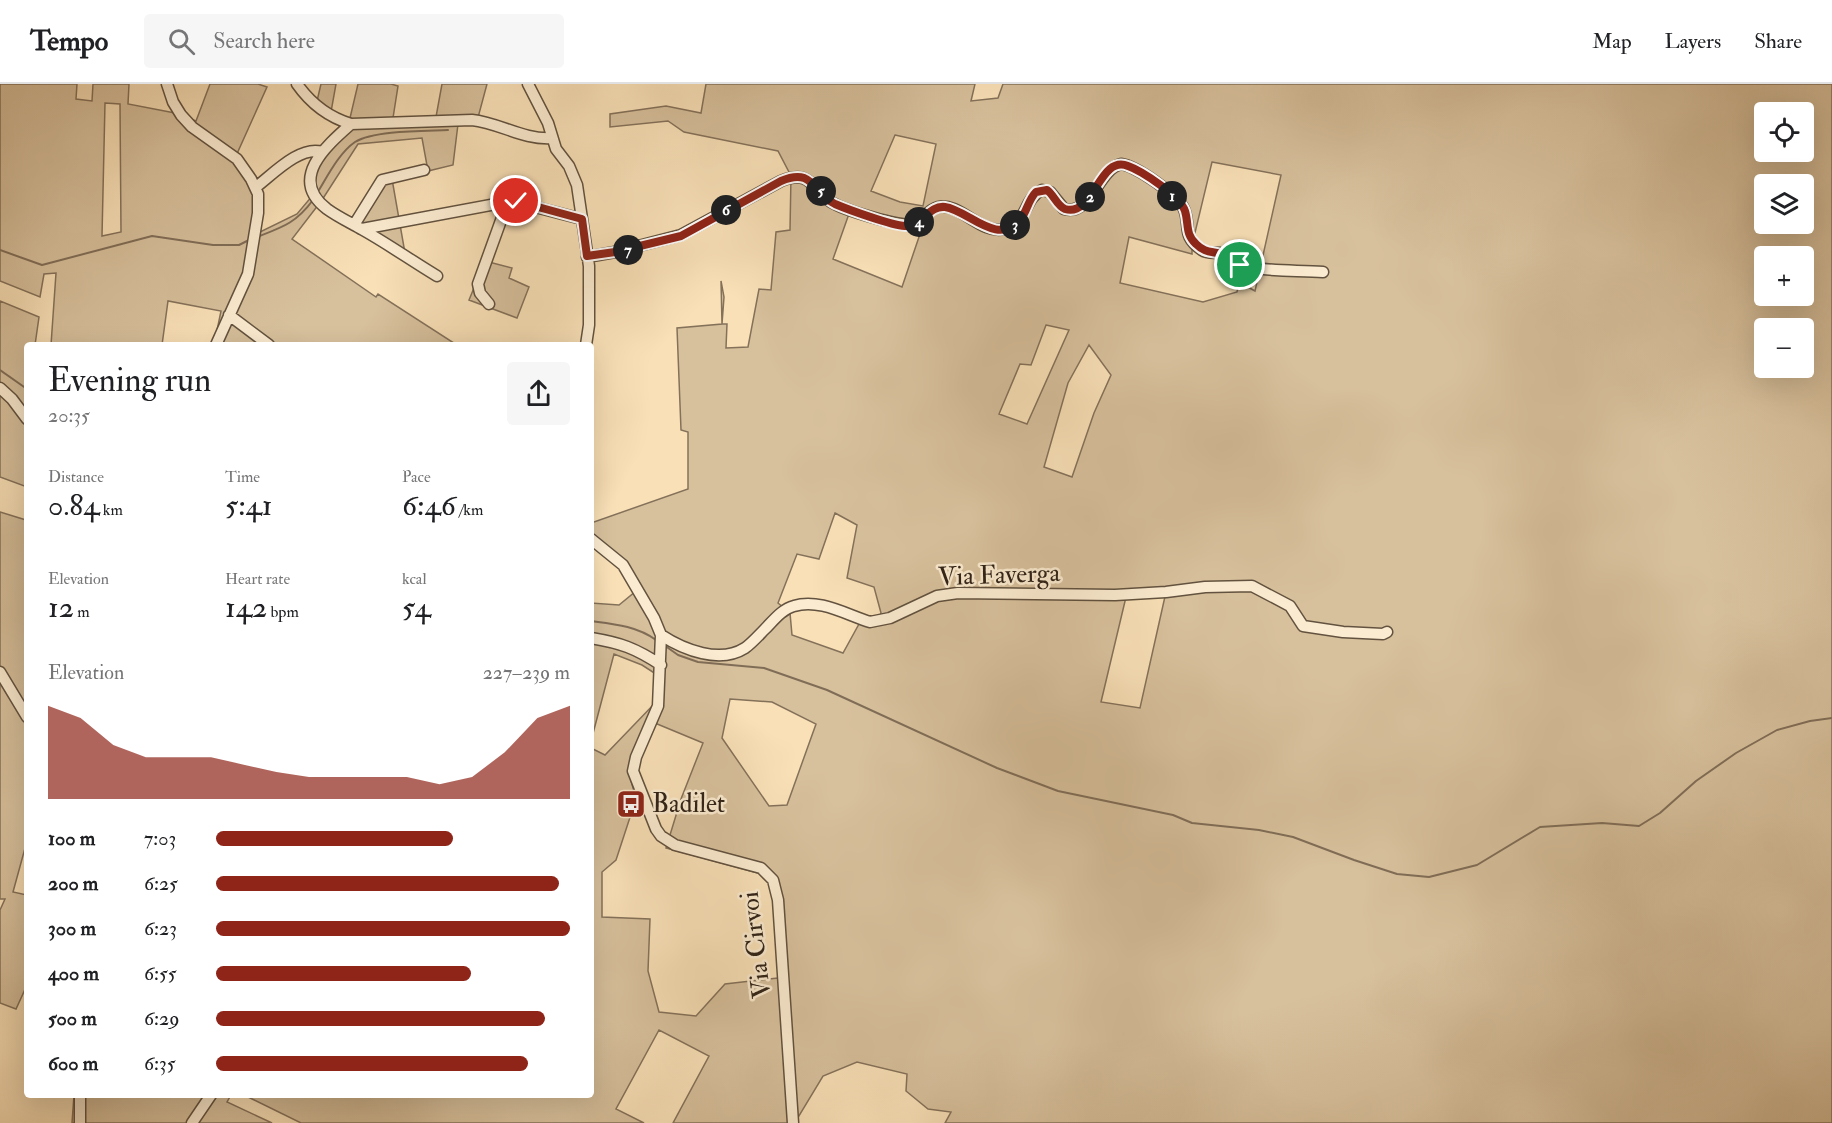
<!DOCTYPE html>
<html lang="en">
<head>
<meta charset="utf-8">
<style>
  :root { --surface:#fff; --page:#f6f6f6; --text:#202124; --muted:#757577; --line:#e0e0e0; --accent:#8f2418 }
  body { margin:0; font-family:"IM FELL Double Pica",serif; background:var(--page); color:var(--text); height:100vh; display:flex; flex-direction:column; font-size:22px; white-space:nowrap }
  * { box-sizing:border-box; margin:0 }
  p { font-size:20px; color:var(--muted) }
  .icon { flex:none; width:33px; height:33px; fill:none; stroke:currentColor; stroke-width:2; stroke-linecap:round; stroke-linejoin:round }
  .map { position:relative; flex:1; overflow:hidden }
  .sheet { position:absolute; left:24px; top:258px; width:570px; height:756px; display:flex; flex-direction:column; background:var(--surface); border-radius:6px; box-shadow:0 6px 24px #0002 }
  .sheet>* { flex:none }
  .fabs { position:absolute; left:1754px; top:18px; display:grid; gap:12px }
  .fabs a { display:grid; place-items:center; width:60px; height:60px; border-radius:6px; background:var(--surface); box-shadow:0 6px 24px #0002; font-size:30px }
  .pin { position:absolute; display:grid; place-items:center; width:51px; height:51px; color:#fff; margin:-26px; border:3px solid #fff; border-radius:50%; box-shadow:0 2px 6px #0007 }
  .km { position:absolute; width:30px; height:30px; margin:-15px; border-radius:50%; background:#222; color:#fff; font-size:16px; line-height:30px; text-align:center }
  .round { display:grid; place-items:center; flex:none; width:63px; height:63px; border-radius:6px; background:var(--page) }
  .summary { display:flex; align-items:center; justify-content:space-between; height:102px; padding:0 24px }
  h1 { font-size:33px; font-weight:600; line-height:45px }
  .metrics { display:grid; grid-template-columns:repeat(3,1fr); gap:9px; height:102px; padding:6px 24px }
  .metrics div { display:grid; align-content:center }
  .metrics b { font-size:30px; font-weight:600 }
  .metrics small { font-size:16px; font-weight:400 }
  .metrics p { font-size:16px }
  .chart { height:168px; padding:12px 24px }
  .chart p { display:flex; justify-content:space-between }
  .chart svg { width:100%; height:108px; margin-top:6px; fill:var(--accent); opacity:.7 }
  ul { padding:0 24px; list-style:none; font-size:20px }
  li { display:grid; grid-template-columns:96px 72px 1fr; align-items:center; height:45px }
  li i { height:15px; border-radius:8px; background:var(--accent) }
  header { display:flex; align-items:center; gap:36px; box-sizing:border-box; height:84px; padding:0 30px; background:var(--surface); border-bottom:2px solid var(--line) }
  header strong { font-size:28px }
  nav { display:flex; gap:33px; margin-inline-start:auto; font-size:21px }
  .search { width:420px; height:54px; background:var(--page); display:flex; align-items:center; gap:15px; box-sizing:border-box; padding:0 21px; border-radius:6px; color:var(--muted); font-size:22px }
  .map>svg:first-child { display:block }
</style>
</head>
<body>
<header>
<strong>Tempo</strong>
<div class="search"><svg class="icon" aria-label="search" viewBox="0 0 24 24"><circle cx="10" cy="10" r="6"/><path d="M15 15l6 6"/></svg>Search here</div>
<nav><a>Map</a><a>Layers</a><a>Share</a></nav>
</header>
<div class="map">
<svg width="1832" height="1039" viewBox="0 0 1832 1039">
  <rect width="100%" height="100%" fill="#f9e0b7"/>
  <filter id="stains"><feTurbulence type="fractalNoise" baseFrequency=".00333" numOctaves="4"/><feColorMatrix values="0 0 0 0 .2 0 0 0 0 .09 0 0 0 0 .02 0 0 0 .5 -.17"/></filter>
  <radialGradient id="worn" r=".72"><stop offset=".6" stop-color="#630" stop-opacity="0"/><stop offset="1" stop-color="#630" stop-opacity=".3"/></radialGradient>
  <path fill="#d7c09c" stroke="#84715a" stroke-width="1.5" fill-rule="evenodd" d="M0,0H77L76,15L92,17L93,0H129L128,20L175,29L196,37L210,0H258L267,3L236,72L259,109L258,149L297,130L313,111L314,92L319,77L357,36L350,34L358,0H391L398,2L393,34L436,33L442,0H487L476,41L458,40L453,81L428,87L422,54L358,60L322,116L292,155L376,213L378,210L457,261H214L221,227L168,217L162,261H51L56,189L44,190L40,213L0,197ZM105,19L120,20L121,148L102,152Z
    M321,0H336L331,28L317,17Z
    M706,0H975L971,17L998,14L1003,0H1832V1039H945L951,1028L928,1025L906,1007L907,990L857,978L823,992L797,1035L798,1039H673L709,972L659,946L616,1025L644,1039H301L244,1011H591V664L605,671L657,617L659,592L642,581L614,570L591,657V519L619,521L636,507L623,483L591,458V439L688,405V348L681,346L677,244L722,240L721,197L724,213L722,240H727L726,264L748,263L759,205L771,206L776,148L790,146L791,92L778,67L684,48L668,37L610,43V30L666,22L701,29ZM1764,28H1803V68H1764ZM895,51L936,60L923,122L900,118L871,107ZM1212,78L1281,91L1255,207L1239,198L1237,208L1203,218L1120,199L1129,153L1192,170V161ZM1764,100H1803V140H1764ZM850,127L920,150L902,203L833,175ZM1764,172H1803V212H1764ZM1046,241L1069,246L1027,340L999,330L1020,280L1031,281ZM1764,244H1803V284H1764ZM1089,261L1111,291L1094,329L1072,393L1044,383L1068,299ZM835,429L857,441L847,494L874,503L881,529L874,542L859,540L843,569L792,551L790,529L778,519L797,470L819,475ZM1166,508L1140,624L1101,618L1126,513ZM730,615L772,618L816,640L787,721L769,722L722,654ZM650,637L703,659L681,715L666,764L776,794L787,893L725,900L696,932L659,928L648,887L650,835L602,833V788L616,776L636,715L628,685Z
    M392,95L405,169L355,139L382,98Z
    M485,177L512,184L509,194L529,203L517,234L469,216Z
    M0,217L39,233L35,261H27V403L0,393Z
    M0,428L26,436L27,433V757L13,808L27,811V901L16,925L0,919V826L5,815H0Z
    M74,1011H231L227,1018L272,1039H72Z"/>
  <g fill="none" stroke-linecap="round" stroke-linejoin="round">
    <path stroke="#806d57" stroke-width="2" d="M319,106C328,91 340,68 355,58C374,46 425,47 448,46
      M257,153C283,143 296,139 313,116
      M0,166L42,181L152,152L213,161H239L249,156
      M0,286L27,305
      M591,537C614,540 637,542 656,556
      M664,561L678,571L698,578L764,584L827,606L997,684L1058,707L1173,731L1192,739L1259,746L1293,753L1354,776L1397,790L1429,793L1477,781L1540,743L1602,739L1639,742L1660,729L1696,697L1736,669L1777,646L1810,637L1832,634"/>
    <g stroke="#62523f" stroke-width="13">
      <path id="minor" d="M167,0L173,18L181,31L192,43L237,75L251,95L258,110V129L248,190L216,261
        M297,0C311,20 328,33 351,40L472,36C500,39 523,56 552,54
        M528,0L548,39L556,65L569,82L577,101L589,182V241L586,261
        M351,40C326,62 288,95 327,125C338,133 351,139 363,146C388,160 412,177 437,192
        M256,103C272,91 300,61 322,68
        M354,141L382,96L424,86
        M362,145L512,117L582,135
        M587,173L615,168L681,151L781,97C811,85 811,104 831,118C844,126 902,144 916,140C923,135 929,125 938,123C960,118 981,151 1004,145C1028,139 1023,115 1042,106L1050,108L1064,125C1092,132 1097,86 1121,80C1136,82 1178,111 1184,125C1191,142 1181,152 1202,166C1208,170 1213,168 1220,169C1229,171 1235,180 1244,182C1268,188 1299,186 1323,188
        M489,220L480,209L478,200L508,117
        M229,231L269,261
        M0,304L12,315L27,335
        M591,455L623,481L654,534L661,551C684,566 720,580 745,564C752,559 759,551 765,545C773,537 782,525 794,522C819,514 847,531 870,538L890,534L937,512L958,509L1115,511L1166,508L1205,503L1252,502L1290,522L1303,542L1343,548L1383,550L1387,548
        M661,551L658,622L636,673L633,687L656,745L661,752L675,761L761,784L773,796L778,816L793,1039
        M591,554C621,559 635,564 661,581
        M0,588L27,633
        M80,1011V1039
        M192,1039L211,1011"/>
    </g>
    <use href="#minor" stroke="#fbebd0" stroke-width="10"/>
  </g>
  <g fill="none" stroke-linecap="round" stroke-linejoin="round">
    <g stroke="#fff" stroke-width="12">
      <path id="route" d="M516,117L582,135L587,172L615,168L681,152L781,97C814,83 812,109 835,120C849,126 891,141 905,142C923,143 928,121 945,123C968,126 997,163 1020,136C1027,128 1028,116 1036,108L1047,106C1054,111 1057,122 1065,125C1094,134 1099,70 1128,82C1142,87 1180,112 1185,127C1189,140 1185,150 1196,160C1205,169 1211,167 1221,170C1228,171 1234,178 1240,181"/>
    </g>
    <use href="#route" stroke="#8f2418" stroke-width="8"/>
  </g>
  <defs>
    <g id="bus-square" transform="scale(1.5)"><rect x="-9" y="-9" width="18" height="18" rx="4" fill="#8f2418" stroke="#fbebd0"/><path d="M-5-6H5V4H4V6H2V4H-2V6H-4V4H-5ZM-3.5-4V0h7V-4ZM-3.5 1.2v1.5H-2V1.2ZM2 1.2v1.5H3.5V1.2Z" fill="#fff"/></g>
  </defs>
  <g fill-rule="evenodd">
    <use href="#bus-square" x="631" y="720"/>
  </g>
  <g text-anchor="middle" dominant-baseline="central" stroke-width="5" stroke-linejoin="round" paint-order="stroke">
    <g font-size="26" fill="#302217" stroke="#fbebd0">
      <text transform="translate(999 491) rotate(-2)">Via Faverga</text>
      <text transform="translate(756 861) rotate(-97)">Via Cirvoi</text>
    </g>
    <g font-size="26" fill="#302217" stroke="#fbebd0" text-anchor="start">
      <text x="652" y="720">Badilet</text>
    </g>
  </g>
  <rect width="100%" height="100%" filter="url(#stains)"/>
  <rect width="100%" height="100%" fill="url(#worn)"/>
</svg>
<div class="fabs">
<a><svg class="icon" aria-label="locate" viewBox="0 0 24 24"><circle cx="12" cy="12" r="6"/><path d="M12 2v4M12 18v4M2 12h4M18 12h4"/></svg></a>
<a><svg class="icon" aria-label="layers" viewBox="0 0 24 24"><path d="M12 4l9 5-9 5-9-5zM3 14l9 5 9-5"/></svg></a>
<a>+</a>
<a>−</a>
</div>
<div class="pin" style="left:1240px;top:181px;background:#1e9e55"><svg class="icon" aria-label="arrive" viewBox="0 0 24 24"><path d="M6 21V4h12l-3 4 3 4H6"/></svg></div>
<div class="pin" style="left:516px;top:117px;background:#d93025"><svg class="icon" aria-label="check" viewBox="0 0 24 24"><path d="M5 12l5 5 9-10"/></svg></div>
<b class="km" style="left:1172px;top:112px">1</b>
<b class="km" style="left:1090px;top:113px">2</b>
<b class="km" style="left:1015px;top:141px">3</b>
<b class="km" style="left:919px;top:138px">4</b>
<b class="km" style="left:821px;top:107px">5</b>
<b class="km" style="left:726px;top:126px">6</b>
<b class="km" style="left:628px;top:166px">7</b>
<section class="sheet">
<div class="summary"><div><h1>Evening run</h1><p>20:35</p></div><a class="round"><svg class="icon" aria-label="share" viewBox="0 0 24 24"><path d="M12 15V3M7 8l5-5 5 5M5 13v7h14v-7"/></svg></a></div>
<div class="metrics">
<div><p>Distance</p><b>0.84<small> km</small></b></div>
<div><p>Time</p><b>5:41</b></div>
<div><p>Pace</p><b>6:46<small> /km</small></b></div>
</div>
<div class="metrics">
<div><p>Elevation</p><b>12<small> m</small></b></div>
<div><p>Heart rate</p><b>142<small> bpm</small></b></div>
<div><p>kcal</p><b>54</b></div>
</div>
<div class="chart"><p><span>Elevation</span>227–239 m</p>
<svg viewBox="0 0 160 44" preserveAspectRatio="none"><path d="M0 44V6L10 11L20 22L30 27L40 27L50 27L60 30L70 33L80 35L90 35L100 35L110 35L120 38L130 35L140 25L150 11L160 6V44z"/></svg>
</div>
<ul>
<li><b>100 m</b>7:03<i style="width:67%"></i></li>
<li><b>200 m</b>6:25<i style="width:97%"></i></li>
<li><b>300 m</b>6:23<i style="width:100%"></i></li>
<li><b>400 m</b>6:55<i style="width:72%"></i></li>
<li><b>500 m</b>6:29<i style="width:93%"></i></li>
<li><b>600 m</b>6:35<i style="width:88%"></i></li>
</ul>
</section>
</div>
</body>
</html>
